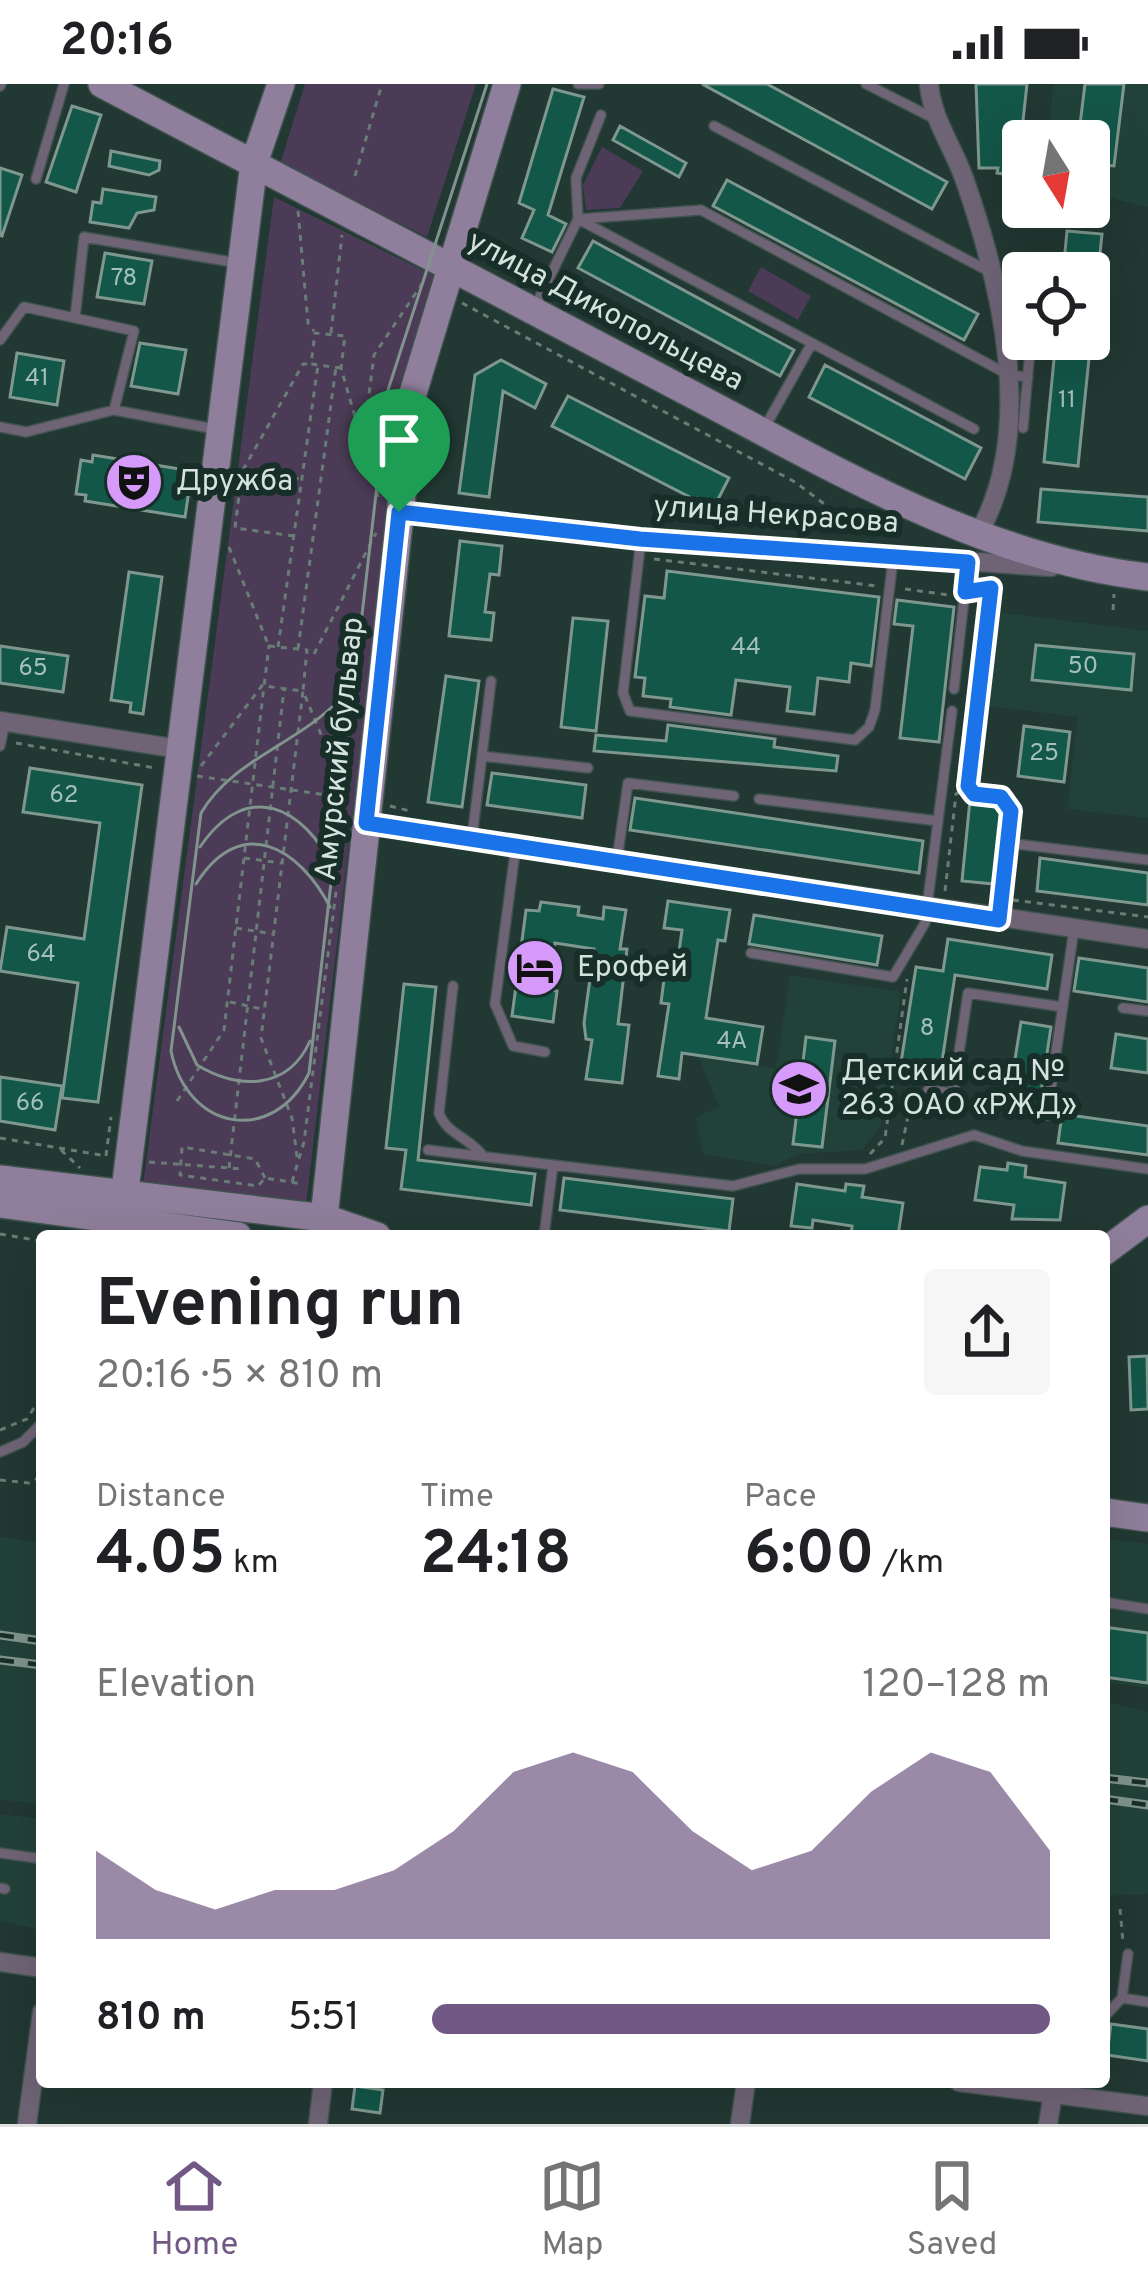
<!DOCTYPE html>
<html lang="en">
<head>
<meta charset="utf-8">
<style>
  :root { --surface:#fff; --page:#f6f6f6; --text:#202124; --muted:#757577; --line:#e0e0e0; --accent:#725884 }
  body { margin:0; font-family:Overpass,sans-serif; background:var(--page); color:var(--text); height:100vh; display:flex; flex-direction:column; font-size:45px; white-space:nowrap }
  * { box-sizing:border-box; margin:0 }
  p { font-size:39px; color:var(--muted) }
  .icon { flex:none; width:66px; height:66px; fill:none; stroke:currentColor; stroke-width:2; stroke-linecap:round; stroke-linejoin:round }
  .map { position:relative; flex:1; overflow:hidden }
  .details { position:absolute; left:36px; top:1146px; width:1074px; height:858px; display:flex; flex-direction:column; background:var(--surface); border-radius:12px; box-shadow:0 12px 48px #0002 }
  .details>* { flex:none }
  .needle { width:78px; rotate:169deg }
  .buttons { position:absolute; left:1002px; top:36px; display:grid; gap:24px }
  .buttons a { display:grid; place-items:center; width:108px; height:108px; border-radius:12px; background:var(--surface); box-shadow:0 12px 48px #0002; font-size:60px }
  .pin { position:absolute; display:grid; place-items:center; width:102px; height:102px; color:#fff; margin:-123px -51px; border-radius:50% 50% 50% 0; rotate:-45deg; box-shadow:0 0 12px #0007 }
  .pin .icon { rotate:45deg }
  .round { display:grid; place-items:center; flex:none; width:126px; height:126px; border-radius:12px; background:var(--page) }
  .head { display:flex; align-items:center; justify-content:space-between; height:204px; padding:0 60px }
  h1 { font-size:66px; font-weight:700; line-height:90px }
  .stats { display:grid; grid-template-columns:repeat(3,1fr); gap:18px; height:204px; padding:12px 60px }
  .stats div { display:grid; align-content:center }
  .stats b { font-size:60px; font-weight:700 }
  .stats small { font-size:33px; font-weight:400 }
  .stats p { font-size:33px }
  .chart { height:336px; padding:24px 60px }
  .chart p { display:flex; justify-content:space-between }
  .chart svg { width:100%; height:216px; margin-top:12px; fill:var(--accent); opacity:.7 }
  ul { padding:0 60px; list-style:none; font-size:39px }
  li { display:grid; grid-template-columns:192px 144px 1fr; align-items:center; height:90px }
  li i { height:30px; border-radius:15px; background:var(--accent) }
  .status { display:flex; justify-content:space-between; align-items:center; height:84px; padding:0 60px; background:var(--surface); direction:ltr }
  .status svg { height:33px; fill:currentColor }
  .menu { display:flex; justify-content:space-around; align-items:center; height:168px; border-top:3px solid var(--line); background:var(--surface); font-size:33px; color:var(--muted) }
  .menu a { display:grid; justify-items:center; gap:6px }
  .menu .on { color:var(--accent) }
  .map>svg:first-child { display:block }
</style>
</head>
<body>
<div class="status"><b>20:16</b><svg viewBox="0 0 49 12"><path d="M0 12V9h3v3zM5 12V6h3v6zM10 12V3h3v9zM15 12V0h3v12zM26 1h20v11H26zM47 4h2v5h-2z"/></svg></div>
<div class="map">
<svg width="1148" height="2040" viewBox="0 0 1148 2040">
  <rect width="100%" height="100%" fill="#223832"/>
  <path fill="#224239" d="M1053,0H1148V123L1089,109V57H1048Z
    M995,528L1148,547V734L1067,725L1078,633L983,621Z
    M790,891L901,908L881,1041L862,1066L798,1070L774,1082L703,1070L696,1033L719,1023L699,973L776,985Z
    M0,1453L42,1459V1721L0,1715Z
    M1104,1454L1148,1460V1604L1104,1598Z
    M1104,1617L1148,1628V1810L1104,1812Z
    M0,1730L42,1735V1830L36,1845L0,1836Z"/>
  <path fill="#4b3b56" d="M305,0H476L427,153L280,80Z
    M602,63L643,87L620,124L586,126L583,101Z
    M274,113L435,192L403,305L306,1121L143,1101Z
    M761,183L811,212L798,236L748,207Z"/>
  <path fill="#135748" stroke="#7e988f" stroke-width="3" d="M702,0H767L947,98L932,125Z
    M976,0H1027L1017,92L997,89L998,84H979Z
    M1085,0H1124L1114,82L1089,80V57H1078Z
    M553,5L584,13L548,131L566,140L552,168L522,154L534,126L519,119Z
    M72,22L101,31L76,108L46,98Z
    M620,42L686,79L679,93L613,56Z
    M111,67L160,77L159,86L149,91L109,82Z
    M0,84L22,91L2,152L0,151Z
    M727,96L978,230L964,256L713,122Z
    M103,105L156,113L154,126L137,129L129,144L90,138L93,118L101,119Z
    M1067,147L1102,150L1098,189H1063Z
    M593,157L794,266L780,292L578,184Z
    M105,169L152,177L144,220L97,213Z
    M1056,255H1091L1078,382L1044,378Z
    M140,259L186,266L178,310L131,302Z
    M17,269L64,277L57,321L10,313Z
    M501,276L546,300L535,324L503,307L489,413L459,409L475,291Z
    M825,281L981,364L965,395L809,313Z
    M568,312L729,394L713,425L552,342Z
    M93,371L192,387L185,433L85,417L86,411L76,410L81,376L92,378Z
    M1041,405L1148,413V447L1038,438Z
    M460,457L502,462L499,491L490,490L485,528L494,529L491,556L449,552Z
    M667,487L879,513L871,582L851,579L849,598L818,594L814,630L787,627L790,603L736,596L731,631L670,623L671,615L643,612L645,594L635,593L645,512L664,514Z
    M129,488L162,493L143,630L130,628L131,619L111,616Z
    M897,516L954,523L939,658L900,654L913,542L894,540Z
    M573,534L608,537L596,647L561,643Z
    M1036,561L1134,570L1131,606L1032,596Z
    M0,562L68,572L63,608L0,599Z
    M446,592L479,597L462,723L428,718Z
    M668,641L775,655L774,663L838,672L836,687L594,667L596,651L666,657Z
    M1024,642L1070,648L1064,698L1018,692Z
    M30,684L142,701L98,1018L62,1014L78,899L0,887L7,843L84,855L100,739L23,728Z
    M492,689L586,701L582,734L487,721Z
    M635,714L923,757L919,789L630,746Z
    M970,716L1003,719L994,800L962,797Z
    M1040,774L1148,789V821L1037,807Z
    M668,817L730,826L725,857L718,856L706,934L763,943L757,980L682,969L679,995L658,992L669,920L661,919L665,887L676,889L682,846L664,844Z
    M541,818L579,823L578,831L603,835L604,823L626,826L620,865H627L618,940L629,941L622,999L586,995L592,956L586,955L584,939L594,865L555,859L549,906L557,907L553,938L512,932L526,826L539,827Z
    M754,831L882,852L877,881L749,860Z
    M948,855L1052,871L1047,905L955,891L940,991L900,985L916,883L943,887Z
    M1079,874L1148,884V918L1074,907Z
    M404,900L436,903L418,1076L535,1090L531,1121L401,1105L406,1066L386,1064Z
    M1021,938L1051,943L1038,1029L1007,1025Z
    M1116,950L1148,955V989L1111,984Z
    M806,953L835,957L822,1063L793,1060Z
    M0,993L62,1002L55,1046L0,1037Z
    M1062,1030L1148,1042V1071L1058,1059Z
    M1008,1079L1026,1082L1025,1093L1065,1099L1060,1136L1012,1135L1014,1121L975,1116L980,1083L1007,1086Z
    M564,1094L733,1115L729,1147L560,1126Z
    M797,1100L845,1107L846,1100L864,1102L862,1113L903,1119L898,1152H851L852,1142L813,1136L812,1144L791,1142Z
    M1147,1272L1148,1325L1131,1326L1129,1273Z
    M1104,1543L1148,1549V1599L1104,1593Z
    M1111,1940L1148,1945V1977L1107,1971Z
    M355,2002L383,2006L380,2029L352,2025Z"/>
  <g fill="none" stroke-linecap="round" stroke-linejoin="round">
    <g stroke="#3f534e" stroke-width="12">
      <path id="lane" d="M578,0H599
        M866,0L937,36
        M0,2L1,0
        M714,42L992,189
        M36,95L64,0
        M578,135L701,126L1009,291L1028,293
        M578,135L974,345
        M1036,189V188
        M535,223L578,135L576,94L601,31
        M75,234L134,247L114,326
        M0,256L24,223L75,234L84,153L238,179
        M0,343L26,348L114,326L215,345
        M765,343L812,259
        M1023,344L1031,255
        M641,455L623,609L630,627L855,656L869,643L875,626L893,475
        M954,605L968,479
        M0,662L5,638
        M482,672L588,684
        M759,715L938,737
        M472,754L491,597
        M1008,759L1148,776
        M516,761L495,920L513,962L545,968
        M617,776L628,699L734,712
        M999,835L1011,727
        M751,869L893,893L925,839L952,627
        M453,902L439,1029C447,1051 471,1054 483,1072
        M1123,924L1148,927
        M928,1006L953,1009L968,909L1063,923
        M1047,1031L1074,845
        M428,1066L553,1081
        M544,1152L553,1081L733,1102L799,1085H865L974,1051L1022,1067L1148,1085
        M0,1368L23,1358L42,1339
        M1104,1518L1148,1525
        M0,1769L36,1774
        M0,1804L5,1805
        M1122,1914L1148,1918
        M1104,1933L1122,1914L1128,1870"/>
    </g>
    <g stroke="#3f534e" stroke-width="21">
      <path id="street" d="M929,0C932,35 952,61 964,94C1001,200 1038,348 977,452
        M399,428L641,455L1051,483
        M0,637L179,665
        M366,739L1148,855
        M0,1878L42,1884
        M959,1998L1148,2022
        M27,2040L42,1928
        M318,2040L323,1998
        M740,2040L746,1998
        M1048,2040L1053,2010"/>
    </g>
    <g stroke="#3f534e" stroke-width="30">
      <path id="secondary" d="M102,0C295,100 487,204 680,304C828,381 980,474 1148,493
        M0,1095L325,1134L377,1152
        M0,1120L238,1152
        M121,1138L254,79L281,0
        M322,1152L413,309L507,0
        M1104,1168L1148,1135
        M1104,1428L1148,1434"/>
    </g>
    <path stroke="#697c76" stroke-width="3" stroke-dasharray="6 6" stroke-linecap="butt" d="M355,92L382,0
      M298,127L308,239L314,247
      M462,219L795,398L835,428L844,451
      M331,249L342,151
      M341,284L311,280L315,249L345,252L341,284L379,416
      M363,357L374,271L424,197
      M243,386L303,280H310
      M294,452L235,444L242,387L300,395
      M229,463L268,560
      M654,475L877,502
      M905,505L949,511
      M1113,526L1114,510
      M269,562L307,566L303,607L264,602Z
      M278,563L318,281
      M298,565L336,283
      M314,570L376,449
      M16,659L155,684
      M201,682L264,599
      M197,692L347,714
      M969,703L974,710L1003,715
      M390,722L410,727
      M244,774L281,779
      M945,807L956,710L968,702L991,504L976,506
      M1013,816L1148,833
      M236,844L273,850
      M230,918L262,925
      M177,1017L224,946L264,602
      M0,1054L106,1072
      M902,1061L914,1004
      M61,1066L80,1084
      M870,1070L885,1054L907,895
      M106,1072L111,1033
      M297,1073L292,1034L261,954L303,607L347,713
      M149,1078L243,1085
      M229,1084L284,605
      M265,1094L255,1075L182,1063L180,1091L258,1102L265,1094L303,1100
      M292,1098L304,1058L338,792
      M0,1150L42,1157
      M0,1346L27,1335L42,1311
      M0,1396L29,1399L42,1392
      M1120,1825L1123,1858"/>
    <use href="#lane" stroke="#6f6476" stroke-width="9"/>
    <use href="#street" stroke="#6f6476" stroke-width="18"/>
    <use href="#secondary" stroke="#907f9c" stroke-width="27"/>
    <path stroke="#81938d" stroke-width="3" d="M332,623C290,662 230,679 201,729L171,967C187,1046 272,1063 309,989L388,306L487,0
      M200,763C246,695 304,721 334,786
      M196,800C241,729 299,763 330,823
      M179,943L197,981C239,1006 288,1006 310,957"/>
    <g stroke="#81938d" stroke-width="9">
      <path id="rail" d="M0,1551L42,1557
        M0,1576L42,1581
        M1104,1694L1148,1699
        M1104,1715L1148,1721"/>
    </g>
    <use href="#rail" stroke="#182e28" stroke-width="4.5" stroke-dasharray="14" stroke-linecap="butt"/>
  </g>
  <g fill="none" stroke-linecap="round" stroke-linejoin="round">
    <g stroke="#fff" stroke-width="24">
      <path id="route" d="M399,428L640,455L968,478L965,508L991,504L968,702L974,710L1001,713L1011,727L999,836L366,739Z"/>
    </g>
    <use href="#route" stroke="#1a73e8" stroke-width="15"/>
  </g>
  <defs>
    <g id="theatre-disc" transform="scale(3)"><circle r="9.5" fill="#d69bfa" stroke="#182e28"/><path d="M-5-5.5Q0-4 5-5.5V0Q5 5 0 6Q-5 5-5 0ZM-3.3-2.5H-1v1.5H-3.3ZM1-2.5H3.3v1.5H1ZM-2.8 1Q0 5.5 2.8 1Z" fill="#111"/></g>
    <g id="hotel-disc" transform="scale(3)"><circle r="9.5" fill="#d69bfa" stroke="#182e28"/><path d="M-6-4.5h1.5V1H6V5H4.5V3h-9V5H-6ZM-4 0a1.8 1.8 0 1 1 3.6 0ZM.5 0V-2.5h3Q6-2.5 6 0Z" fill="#111"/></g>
    <g id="school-disc" transform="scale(3)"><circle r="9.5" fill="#d69bfa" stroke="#182e28"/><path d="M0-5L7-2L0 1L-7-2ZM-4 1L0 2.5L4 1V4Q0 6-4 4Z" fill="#111"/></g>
  </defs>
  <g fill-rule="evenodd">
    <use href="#theatre-disc" x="134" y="398"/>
    <use href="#hotel-disc" x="535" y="884"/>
    <use href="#school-disc" x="799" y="1005"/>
  </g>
  <g text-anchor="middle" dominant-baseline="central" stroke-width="12" stroke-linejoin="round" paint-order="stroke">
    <g font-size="24" fill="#a4c0b8">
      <text x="124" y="195">78</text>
      <text x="37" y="295">41</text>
      <text x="1067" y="317">11</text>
      <text x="746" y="564">44</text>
      <text x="1083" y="583">50</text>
      <text x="33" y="585">65</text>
      <text x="1044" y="670">25</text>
      <text x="64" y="712">62</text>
      <text x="41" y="871">64</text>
      <text x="927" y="945">8</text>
      <text x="732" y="958">4А</text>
      <text x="30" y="1020">66</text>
    </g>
    <g font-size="30" fill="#d5e3de" stroke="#182e28">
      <text transform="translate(605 228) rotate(28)">улица Дикопольцева</text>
      <text transform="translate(776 432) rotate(4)">улица Некрасова</text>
      <text transform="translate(341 665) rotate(-84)">Амурский бульвар</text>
    </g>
    <g font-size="30" fill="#d5e3de" stroke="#182e28" text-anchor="start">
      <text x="176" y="398">Дружба</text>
      <text x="577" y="884">Ерофей</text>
      <text x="841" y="988">Детский сад №<tspan x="841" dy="34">263 ОАО «РЖД»</tspan></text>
    </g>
  </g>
</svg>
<div class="buttons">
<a><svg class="needle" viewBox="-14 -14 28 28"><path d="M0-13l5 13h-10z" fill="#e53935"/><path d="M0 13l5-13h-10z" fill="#757577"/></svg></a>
<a><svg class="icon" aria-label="locate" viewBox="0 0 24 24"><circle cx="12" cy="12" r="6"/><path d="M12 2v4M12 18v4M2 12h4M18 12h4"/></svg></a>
</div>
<div class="pin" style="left:399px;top:428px;background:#1e9e55"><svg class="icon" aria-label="arrive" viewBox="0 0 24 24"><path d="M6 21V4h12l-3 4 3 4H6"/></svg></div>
<section class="details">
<div class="head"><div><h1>Evening run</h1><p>20:16 · 5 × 810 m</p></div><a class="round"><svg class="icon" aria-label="share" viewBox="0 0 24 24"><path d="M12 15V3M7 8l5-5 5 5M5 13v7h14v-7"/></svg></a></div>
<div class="stats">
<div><p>Distance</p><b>4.05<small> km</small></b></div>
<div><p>Time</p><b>24:18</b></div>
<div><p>Pace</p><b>6:00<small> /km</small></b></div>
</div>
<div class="chart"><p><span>Elevation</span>120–128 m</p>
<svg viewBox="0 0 160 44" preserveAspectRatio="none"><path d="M0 44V26L10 34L20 38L30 34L40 34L50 30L60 22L70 10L80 6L90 10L100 22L110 30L120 26L130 14L140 6L150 10L160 26V44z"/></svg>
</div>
<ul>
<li><b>810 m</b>5:51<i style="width:100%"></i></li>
</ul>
</section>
</div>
<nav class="menu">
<a class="on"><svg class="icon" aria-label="home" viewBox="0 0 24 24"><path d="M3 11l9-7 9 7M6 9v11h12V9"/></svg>Home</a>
<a><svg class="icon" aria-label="map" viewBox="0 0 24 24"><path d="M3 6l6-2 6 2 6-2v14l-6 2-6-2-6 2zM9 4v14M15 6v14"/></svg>Map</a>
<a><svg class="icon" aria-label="saved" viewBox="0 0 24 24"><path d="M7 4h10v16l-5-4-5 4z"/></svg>Saved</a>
</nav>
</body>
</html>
